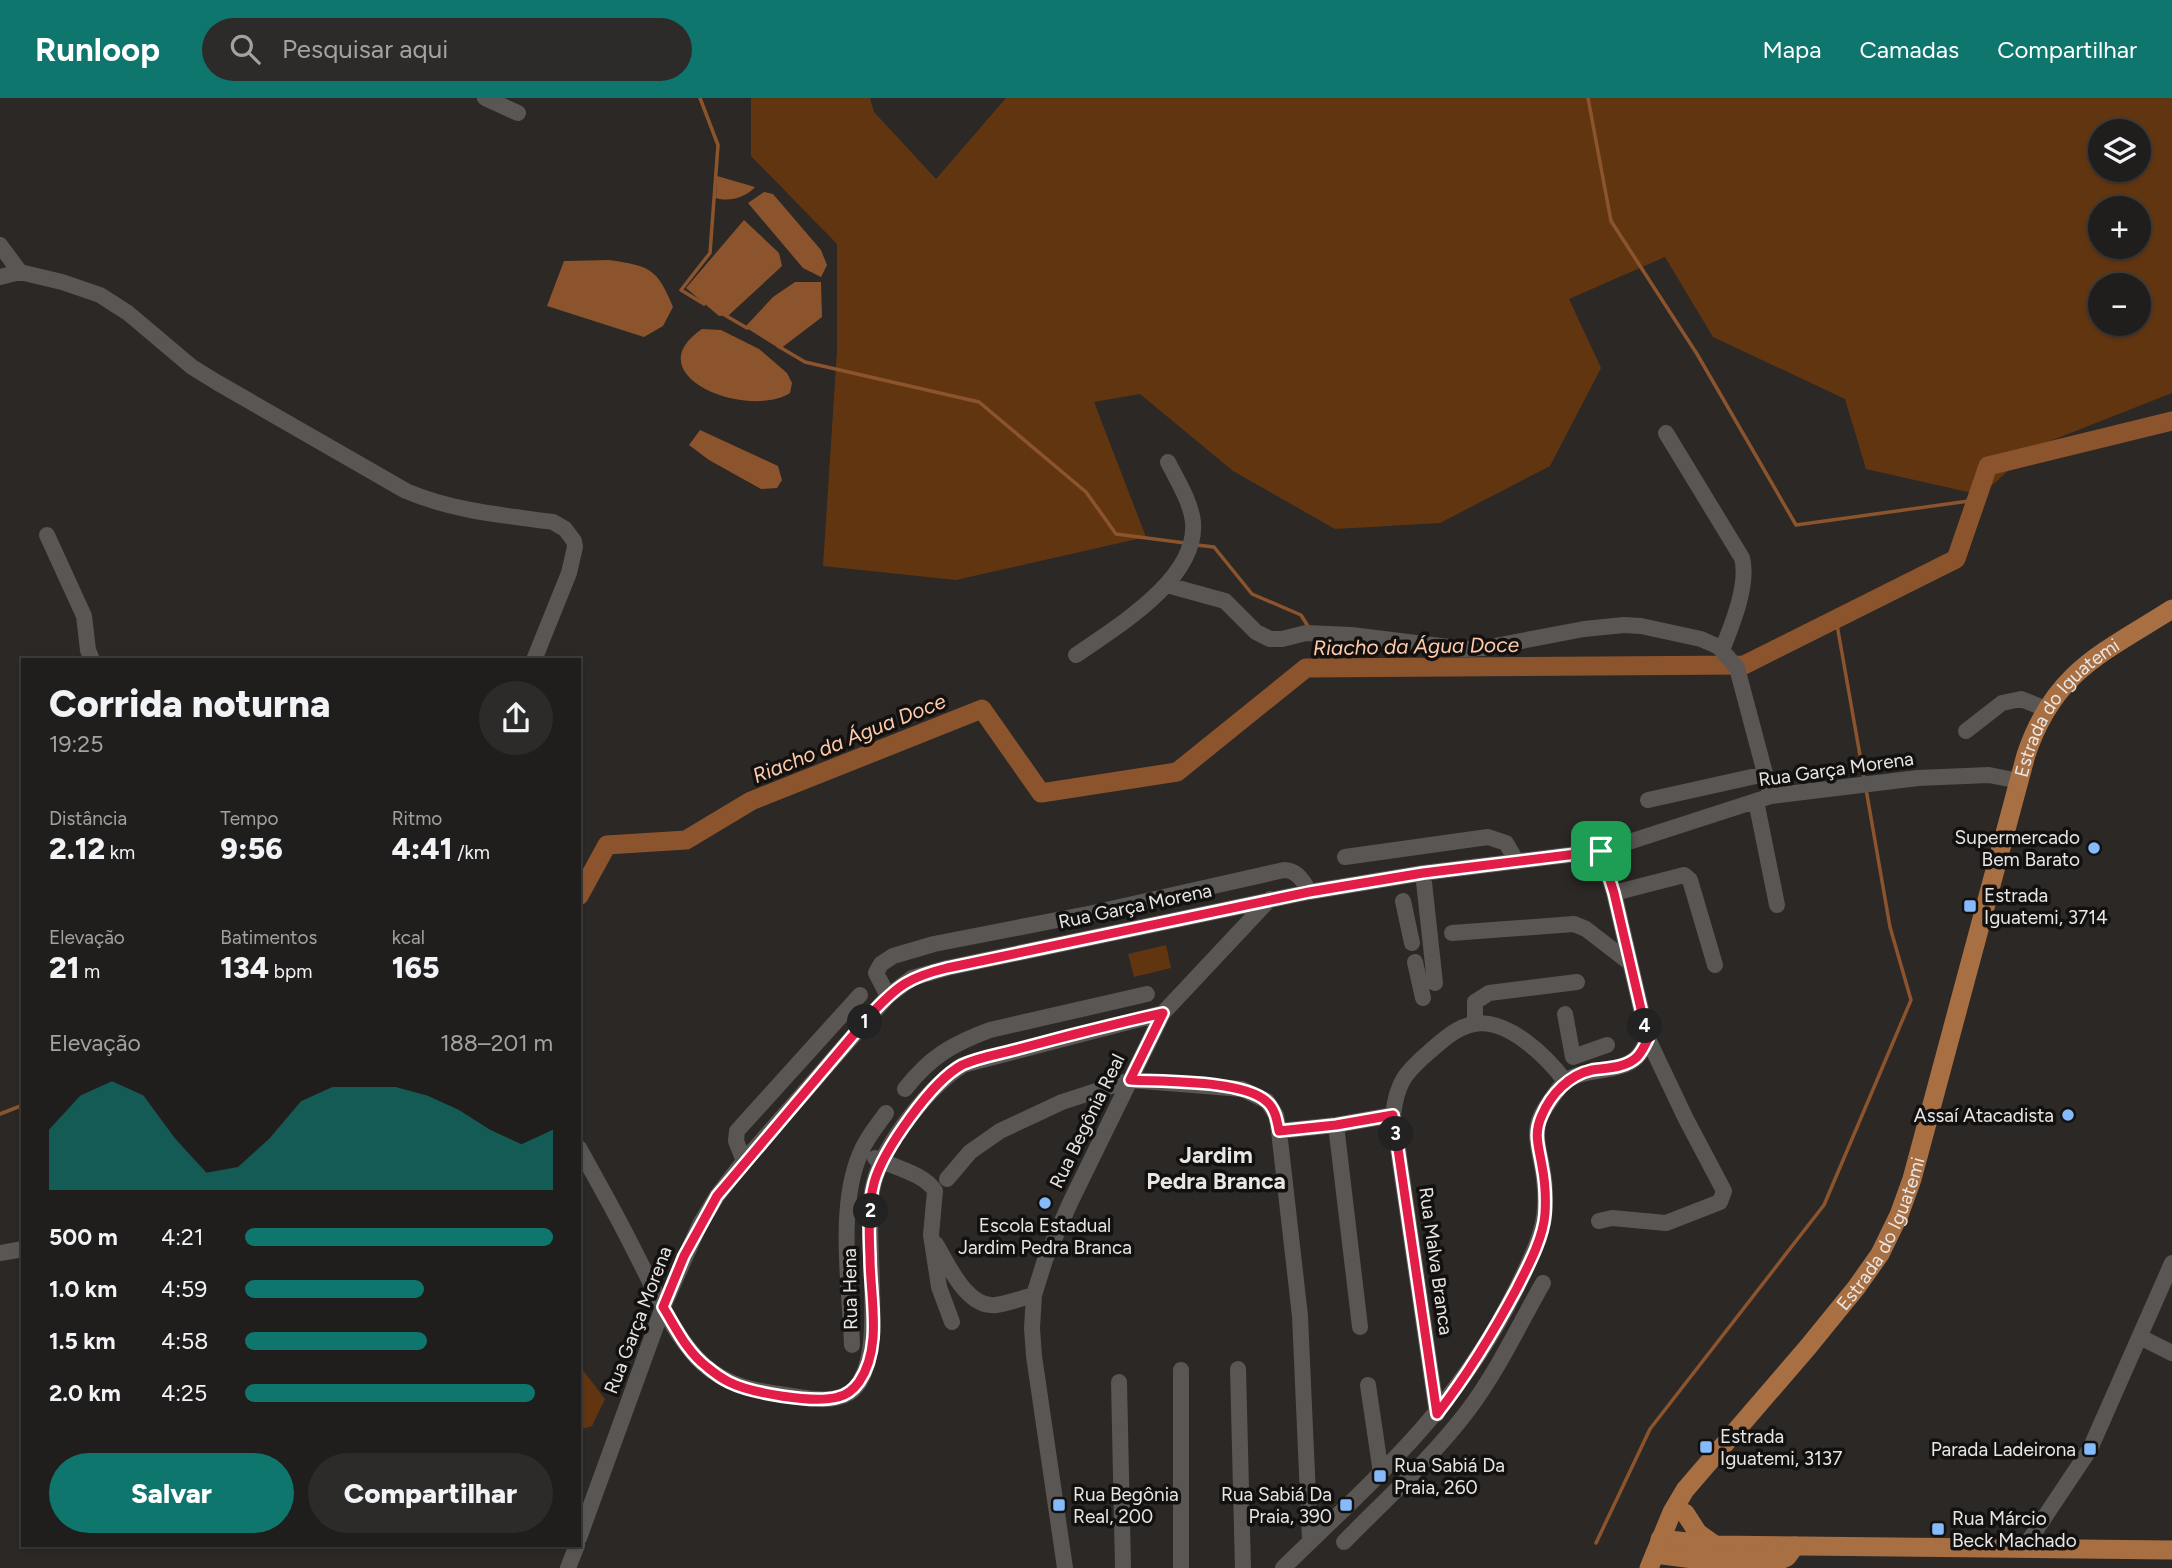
<!DOCTYPE html>
<html lang="pt">
<head>
<meta charset="utf-8">
<style>
  :root { --surface:#201e1c; --page:#2d2b29; --text:#f1f3f6; --muted:#a2a2a3; --line:#3d3c3b; --accent:#0f766e }
  body { margin:0; font-family:Figtree,sans-serif; background:var(--page); color:var(--text); height:100vh; display:flex; flex-direction:column; font-size:26px; white-space:nowrap }
  * { box-sizing:border-box; margin:0 }
  p { font-size:23px; color:var(--muted) }
  .icon { flex:none; width:38px; height:38px; fill:none; stroke:currentColor; stroke-width:2; stroke-linecap:round; stroke-linejoin:round }
  .map { position:relative; flex:1; overflow:hidden }
  .drawer { position:absolute; left:21px; top:560px; width:560px; height:889px; display:flex; flex-direction:column; background:var(--surface); border-radius:0px; box-shadow:0 2px 5px #0004,0 0 0 2px var(--line) }
  .drawer>* { flex:none }
  .tools { position:absolute; left:2088px; top:21px; display:grid; gap:14px }
  .tools a { display:grid; place-items:center; width:63px; height:63px; border-radius:50%; background:var(--surface); box-shadow:0 2px 5px #0004,0 0 0 2px var(--line); font-size:35px }
  .pin { position:absolute; display:grid; place-items:center; width:60px; height:60px; color:#fff; margin:-30px; border-radius:14px; box-shadow:0 4px 10px #0006 }
  .km { position:absolute; width:35px; height:35px; margin:-18px; border-radius:50%; background:#222; color:#fff; font-size:19px; line-height:35px; text-align:center }
  .round { display:grid; place-items:center; flex:none; width:74px; height:74px; border-radius:37px; background:var(--page) }
  .summary { display:flex; align-items:center; justify-content:space-between; height:119px; padding:0 28px }
  h1 { font-size:38px; font-weight:800; line-height:52px }
  .figures { display:grid; grid-template-columns:repeat(3,1fr); gap:10px; height:119px; padding:7px 28px }
  .figures div { display:grid; align-content:center }
  .figures b { font-size:30px; font-weight:800 }
  .figures small { font-size:19px; font-weight:400 }
  .figures p { font-size:19px }
  .chart { height:196px; padding:14px 28px }
  .chart p { display:flex; justify-content:space-between }
  .chart svg { width:100%; height:126px; margin-top:7px; fill:var(--accent); opacity:.7 }
  .button { display:flex; gap:14px; margin-top:auto; padding:14px 28px }
  .button a { flex:1; height:80px; border-radius:42px; background:var(--accent); color:#fff; font-size:28px; font-weight:800; line-height:80px; text-align:center }
  .button a+a { background:var(--page); color:var(--text) }
  ul { padding:0 28px; list-style:none; font-size:23px }
  li { display:grid; grid-template-columns:112px 84px 1fr; align-items:center; height:52px }
  li i { height:18px; border-radius:9px; background:var(--accent) }
  header { display:flex; align-items:center; gap:42px; box-sizing:border-box; height:98px; padding:0 35px; background:var(--accent); color:#fff }
  header strong { font-size:33px }
  nav { display:flex; gap:38px; margin-inline-start:auto; font-size:24px }
  .search { width:490px; height:63px; background:var(--page); display:flex; align-items:center; gap:18px; box-sizing:border-box; padding:0 24px; border-radius:38px; color:var(--muted); font-size:26px }
  .map>svg:first-child { display:block }
</style>
</head>
<body>
<header>
<strong>Runloop</strong>
<div class="search"><svg class="icon" aria-label="search" viewBox="0 0 24 24"><circle cx="10" cy="10" r="6"/><path d="M15 15l6 6"/></svg>Pesquisar aqui</div>
<nav><a>Mapa</a><a>Camadas</a><a>Compartilhar</a></nav>
</header>
<div class="map">
<svg width="2172" height="1470" viewBox="0 0 2172 1470">
  <rect width="100%" height="100%" fill="#2b2826"/>
  <path fill="#623511" fill-rule="evenodd" d="M751,0H870L874,14L936,81L1006,0H2172V295L2035,349L1981,397L1866,371L1845,301L1713,239L1665,159L1569,201L1601,270L1550,368L1440,425L1335,431L1233,373L1140,296L1094,304L1146,439L956,482L823,468L837,253V146L751,58ZM2138,33V72H2100V33ZM2138,110V149H2100V110ZM2100,187H2138V226H2100Z
    M1166,847L1171,870L1134,879L1128,856Z
    M579,1267L605,1301L592,1328L579,1332Z"/>
  <path fill="#8c542c" d="M717,78L755,89C745,100 729,104 716,100Z
    M764,94L773,96L821,152L827,167L821,179L803,170L748,105Z
    M744,122L779,155L782,168L729,217L719,218L686,190Z
    M609,162C650,168 657,170 673,209L663,228L644,239L547,208L564,163Z
    M795,184H821L822,219L780,251L745,229L773,199Z
    M702,231L721,232L759,251L787,275L792,285L790,295C747,322 634,277 702,231Z
    M700,332L778,368L782,382L777,390L761,391L709,362L689,347Z"/>
  <g fill="none" stroke-linecap="round" stroke-linejoin="round">
    <path stroke="#8c542c" stroke-width="3.5" d="M700,0L718,47L710,155L681,192L704,206
      M1588,0L1611,123L1697,256L1796,427L1976,402
      M723,216L747,230
      M778,248L805,264L979,304L1086,394L1116,436L1185,445
      M1197,447L1214,449L1252,496L1301,517L1309,530
      M1836,521L1864,680
      M1314,540L1330,570
      M0,1016L23,1007
      M1596,1445L1650,1331L1824,1107L1911,902L1890,829L1866,691"/>
    <path stroke="#8c542c" stroke-width="19" d="M579,798L607,747L686,742L751,703L982,611L1041,695L1177,674L1306,570L1744,567L1956,461L1988,368L2172,323"/>
    <path stroke="#5a5654" stroke-width="16" d="M485,0L518,15
      M0,147L20,174
      M0,179L20,174L62,184L100,197L128,215L192,269L218,285L406,393C453,413 502,417 553,424L565,431L574,443L575,449L569,475L534,562
      M1666,335L1742,460C1749,486 1732,527 1722,552
      M47,437L84,518L88,552L92,562
      M1167,487L1225,503L1256,534L1270,541H1282L1306,535L1351,537L1465,551L1484,550L1584,531L1624,527L1641,528L1701,541L1719,549L1737,570L1771,698
      M1076,557C1116,529 1198,481 1193,424C1191,404 1177,382 1168,364
      M1966,633L2002,605L2021,601L2046,611
      M1648,702L1765,676
      M1756,703L1777,807
      M1345,759L1488,739L1506,745L1517,764
      M1423,775L1435,885
      M1614,795L1684,777L1690,782L1715,867
      M1403,803L1412,845
      M1452,835L1574,826L1586,831L1630,865
      M1415,864L1423,900
      M888,898L876,875L881,866L893,858L934,846L1093,815L1284,772C1297,772 1304,783 1309,794
      M1565,916L1573,959L1607,947
      M1475,925V904L1489,895L1577,884
      M905,991C930,959 952,946 990,932L1147,896
      M1336,1027L1360,1229
      M1279,1033L1336,1027L1393,1017
      M579,1050C599,1086 619,1121 637,1158C656,1194 673,1238 703,1266C727,1288 756,1293 786,1297C806,1300 831,1306 849,1295C892,1267 860,1134 874,1084C885,1044 929,989 963,967L1163,915
      M875,1060C893,1069 925,1076 935,1093L931,1137L939,1189L952,1224
      M744,1063L736,1043L737,1033L860,897
      M947,1081L970,1054L1000,1033L1062,1004L1130,982L1242,991L1267,1003L1276,1017L1279,1033L1300,1218L1310,1443
      M1599,1123L1612,1120L1666,1125L1720,1104L1724,1093L1686,1021L1648,941L1614,795L1601,753
      M936,1146C948,1166 967,1211 996,1207C1009,1205 1022,1200 1034,1197
      M0,1155L23,1151
      M2140,1239L2172,1255
      M852,1247C850,1189 837,1110 860,1056C866,1040 877,1028 886,1015
      M1238,1271L1243,1470
      M1181,1272V1470
      M1119,1284L1123,1470
      M1368,1287L1381,1375
      M1437,1316L1393,1017C1397,984 1405,975 1429,954C1442,943 1456,929 1474,926C1508,920 1547,959 1565,983
      M579,1440L663,1209L700,1126L717,1098L744,1063L888,898L912,880L947,870L1309,794L1423,775L1601,753L1771,698L1918,680L1989,677L2019,683
      M1344,1444C1386,1401 1433,1359 1469,1311C1498,1272 1519,1227 1543,1185
      M2024,1450L2090,1351L2172,1165
      M568,1470L577,1447
      M1065,1470L1034,1258L1032,1230L1034,1197L1045,1162L1070,1105L1163,915L1270,801
      M1283,1470C1369,1386 1449,1318 1507,1209C1519,1185 1532,1162 1540,1136C1547,1115 1546,1090 1542,1068C1538,1047 1532,1031 1544,1012C1550,1003 1559,988 1567,982C1587,969 1620,976 1637,959C1642,954 1645,947 1648,941"/>
    <g stroke="#a86f43" stroke-width="19">
      <path d="M1685,1415L1698,1435L1715,1447"/>
      <path d="M1660,1441L1715,1447L2172,1452"/>
      <path d="M1655,1456L1693,1461L1780,1462L1787,1459L1795,1448"/>
      <path id="s1" d="M1649,1470L1672,1414L1685,1392L1808,1249L1856,1190L1880,1156L1899,1117L1912,1081L2026,657C2054,573 2103,555 2172,511"/>
    </g>
  </g>
  <g fill="none" stroke-linecap="round" stroke-linejoin="round">
    <g stroke="#fff" stroke-width="14">
      <path id="route" d="M1601,753L1614,795L1648,941C1645,947 1642,954 1637,959C1626,970 1606,970 1592,972C1569,977 1551,996 1542,1017C1533,1036 1539,1049 1542,1068C1545,1083 1546,1100 1545,1116C1543,1141 1528,1168 1517,1190C1493,1235 1468,1276 1437,1316L1393,1017L1336,1027L1279,1033C1277,1022 1275,1010 1266,1003C1242,982 1164,984 1130,982L1163,915C1114,926 1066,938 1018,951C1000,956 979,959 962,967C932,983 883,1052 874,1085C868,1108 869,1136 870,1159C870,1199 883,1249 859,1284C854,1291 847,1297 838,1299C814,1306 751,1295 729,1284C721,1280 713,1274 707,1269C687,1254 676,1230 663,1209L684,1158L717,1098L872,915C898,887 910,879 947,870L1309,794L1423,775Z"/>
    </g>
    <use href="#route" stroke="#e11d48" stroke-width="9"/>
  </g>
  <g fill="#86bbfb" stroke="#131110" stroke-width="2.5">
    <circle cx="2094" cy="750" r="7"/>
    <rect x="1963" y="801" width="14" height="14" rx="3.5"/>
    <circle cx="2068" cy="1017" r="7"/>
    <circle cx="1045" cy="1105" r="7"/>
    <rect x="1699" y="1342" width="14" height="14" rx="3.5"/>
    <rect x="2083" y="1344" width="14" height="14" rx="3.5"/>
    <rect x="1373" y="1371" width="14" height="14" rx="3.5"/>
    <rect x="1052" y="1400" width="14" height="14" rx="3.5"/>
    <rect x="1339" y="1400" width="14" height="14" rx="3.5"/>
    <rect x="1931" y="1424" width="14" height="14" rx="3.5"/>
  </g>
  <g text-anchor="middle" dominant-baseline="central" stroke-width="7" stroke-linejoin="round" paint-order="stroke">
    <g font-size="19" fill="#e8e6e5" stroke="#131110">
      <text stroke="none"><textPath href="#s1" startOffset="976">Estrada do Iguatemi</textPath></text>
      <text transform="translate(1836 671) rotate(-8)">Rua Garça Morena</text>
      <text transform="translate(1135 808) rotate(-12)">Rua Garça Morena</text>
      <text transform="translate(1087 1023) rotate(-64)">Rua Begônia Real</text>
      <text stroke="none"><textPath href="#s1" startOffset="411">Estrada do Iguatemi</textPath></text>
      <text transform="translate(1436 1163) rotate(82)">Rua Malva Branca</text>
      <text transform="translate(850 1191) rotate(-91)">Rua Hena</text>
      <text transform="translate(638 1222) rotate(-69)">Rua Garça Morena</text>
    </g>
    <g font-size="19" fill="#e8e6e5" stroke="#131110" text-anchor="start">
      <text x="2080" y="739" text-anchor="end">Supermercado<tspan x="2080" dy="22">Bem Barato</tspan></text>
      <text x="1984" y="797">Estrada<tspan x="1984" dy="22">Iguatemi, 3714</tspan></text>
      <text x="2054" y="1017" text-anchor="end">Assaí Atacadista</text>
      <text x="1045" y="1127" text-anchor="middle">Escola Estadual<tspan x="1045" dy="22">Jardim Pedra Branca</tspan></text>
      <text x="1720" y="1338">Estrada<tspan x="1720" dy="22">Iguatemi, 3137</tspan></text>
      <text x="2076" y="1351" text-anchor="end">Parada Ladeirona</text>
      <text x="1394" y="1367">Rua Sabiá Da<tspan x="1394" dy="22">Praia, 260</tspan></text>
      <text x="1073" y="1396">Rua Begônia<tspan x="1073" dy="22">Real, 200</tspan></text>
      <text x="1332" y="1396" text-anchor="end">Rua Sabiá Da<tspan x="1332" dy="22">Praia, 390</tspan></text>
      <text x="1952" y="1420">Rua Márcio<tspan x="1952" dy="22">Beck Machado</tspan></text>
    </g>
    <g font-size="21" font-style="italic" fill="#ffcbaa" stroke="#131110">
      <text transform="translate(1416 548) rotate(-1)">Riacho da Água Doce</text>
      <text transform="translate(849 640) rotate(-22)">Riacho da Água Doce</text>
    </g>
    <g font-size="23" font-weight="bold" fill="#e8e6e5" stroke="#131110">
      <text x="1216" y="1057">Jardim<tspan x="1216" dy="26">Pedra Branca</tspan></text>
    </g>
  </g>
</svg>
<div class="tools">
<a><svg class="icon" aria-label="layers" viewBox="0 0 24 24"><path d="M12 4l9 5-9 5-9-5zM3 14l9 5 9-5"/></svg></a>
<a>+</a>
<a>−</a>
</div>
<div class="pin" style="left:1601px;top:753px;background:#1e9e55"><svg class="icon" aria-label="arrive" viewBox="0 0 24 24"><path d="M6 21V4h12l-3 4 3 4H6"/></svg></div>
<b class="km" style="left:865px;top:924px">1</b>
<b class="km" style="left:871px;top:1113px">2</b>
<b class="km" style="left:1396px;top:1036px">3</b>
<b class="km" style="left:1645px;top:928px">4</b>
<section class="drawer">
<div class="summary"><div><h1>Corrida noturna</h1><p>19:25</p></div><a class="round"><svg class="icon" aria-label="share" viewBox="0 0 24 24"><path d="M12 15V3M7 8l5-5 5 5M5 13v7h14v-7"/></svg></a></div>
<div class="figures">
<div><p>Distância</p><b>2.12<small> km</small></b></div>
<div><p>Tempo</p><b>9:56</b></div>
<div><p>Ritmo</p><b>4:41<small> /km</small></b></div>
</div>
<div class="figures">
<div><p>Elevação</p><b>21<small> m</small></b></div>
<div><p>Batimentos</p><b>134<small> bpm</small></b></div>
<div><p>kcal</p><b>165</b></div>
</div>
<div class="chart"><p><span>Elevação</span>188–201 m</p>
<svg viewBox="0 0 160 44" preserveAspectRatio="none"><path d="M0 44V23L10 11L20 6L30 11L40 26L50 38L60 36L70 26L80 13L90 8L100 8L110 8L120 11L130 16L140 23L150 28L160 23V44z"/></svg>
</div>
<ul>
<li><b>500 m</b>4:21<i style="width:100%"></i></li>
<li><b>1.0 km</b>4:59<i style="width:58%"></i></li>
<li><b>1.5 km</b>4:58<i style="width:59%"></i></li>
<li><b>2.0 km</b>4:25<i style="width:94%"></i></li>
</ul>
<div class="button"><a>Salvar</a><a>Compartilhar</a></div>
</section>
</div>
</body>
</html>
